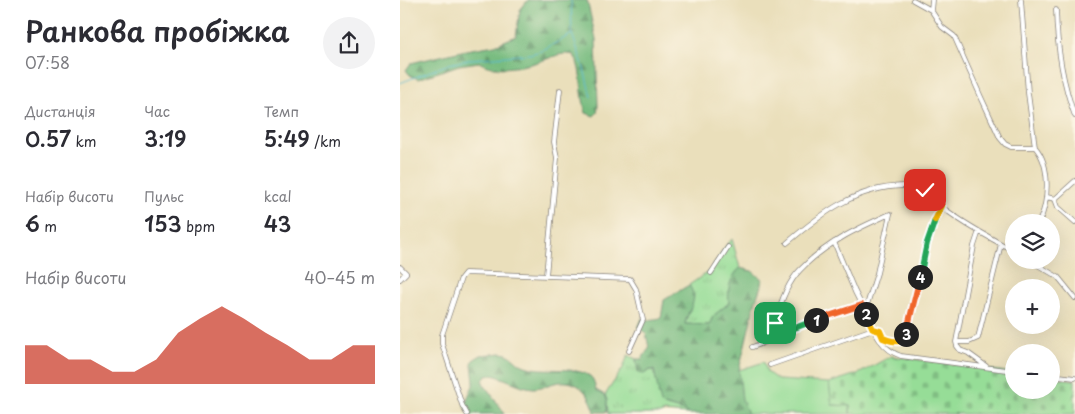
<!DOCTYPE html>
<html lang="uk">
<head>
<meta charset="utf-8">
<style>
  :root { --surface:#fff; --page:#f2f2f3; --text:#2b2b33; --muted:#7c7c81; --accent:#c8321e }
  body { margin:0; font-family:"Playpen Sans",sans-serif; background:var(--page); color:var(--text); height:100vh; display:flex; flex-direction:column; font-size:19px; white-space:nowrap }
  * { box-sizing:border-box; margin:0 }
  p { font-size:16px; color:var(--muted) }
  .icon { flex:none; width:28px; height:28px; fill:none; stroke:currentColor; stroke-width:2; stroke-linecap:round; stroke-linejoin:round }
  .map { position:relative; flex:1; overflow:hidden }
  .drawer { display:flex; flex-direction:column; background:var(--surface); width:400px }
  .drawer>* { flex:none }
  .controls { position:absolute; left:605px; top:214px; display:grid; gap:10px }
  .controls a { display:grid; place-items:center; width:55px; height:55px; border-radius:50%; background:var(--surface); box-shadow:0 5px 20px #0002; font-size:25px }
  .pin { position:absolute; display:grid; place-items:center; width:42px; height:42px; color:#fff; margin:-21px; border-radius:10px; box-shadow:0 2px 8px #0006 }
  .km { position:absolute; width:25px; height:25px; margin:-12px; border-radius:50%; background:#222; color:#fff; font-size:14px; line-height:25px; text-align:center }
  .round { display:grid; place-items:center; flex:none; width:52px; height:52px; border-radius:26px; background:var(--page) }
  .headline { display:flex; align-items:center; justify-content:space-between; height:85px; padding:0 25px }
  h1 { font-size:28px; font-weight:600; line-height:38px }
  .metrics { display:grid; grid-template-columns:repeat(3,1fr); gap:8px; height:85px; padding:5px 25px }
  .metrics div { display:grid; align-content:center }
  .metrics b { font-size:21px; font-weight:600 }
  .metrics small { font-size:14px; font-weight:400 }
  .metrics p { font-size:14px }
  .chart { height:140px; padding:10px 25px }
  .chart p { display:flex; justify-content:space-between }
  .chart svg { width:100%; height:90px; margin-top:5px; fill:var(--accent); opacity:.7 }
  main { display:flex; flex:1; min-height:0 }
  .map>svg:first-child { display:block }
</style>
</head>
<body>
<main>
<section class="drawer">
<div class="headline"><div><h1>Ранкова пробіжка</h1><p>07:58</p></div><a class="round"><svg class="icon" aria-label="share" viewBox="0 0 24 24"><path d="M12 15V3M7 8l5-5 5 5M5 13v7h14v-7"/></svg></a></div>
<div class="metrics">
<div><p>Дистанція</p><b>0.57<small> km</small></b></div>
<div><p>Час</p><b>3:19</b></div>
<div><p>Темп</p><b>5:49<small> /km</small></b></div>
</div>
<div class="metrics">
<div><p>Набір висоти</p><b>6<small> m</small></b></div>
<div><p>Пульс</p><b>153<small> bpm</small></b></div>
<div><p>kcal</p><b>43</b></div>
</div>
<div class="chart"><p><span>Набір висоти</span>40–45 m</p>
<svg viewBox="0 0 160 44" preserveAspectRatio="none"><path d="M0 44V25L10 25L20 32L30 32L40 38L50 38L60 32L70 19L80 12L90 6L100 12L110 19L120 25L130 32L140 32L150 25L160 25V44z"/></svg>
</div>
</section>
<div class="map">
<svg width="675" height="414" viewBox="0 0 675 414">
  <defs>
    <pattern id="grass-tufts" width="24" height="20" patternUnits="userSpaceOnUse" patternTransform="scale(1.25)"><rect width="24" height="20" fill="#96dd97"/><path d="M3 7l-1-3M5 7V3M7 7l1-3M15 17l-1-3M17 17v-4M19 17l1-3" fill="none" stroke="#81bd83"/></pattern>
    <pattern id="forest-firs" width="22" height="20" patternUnits="userSpaceOnUse" patternTransform="scale(1.25)"><rect width="22" height="20" fill="#78bc80"/><path d="M5 1l3.5 6h-7zM16 11l3.5 6h-7z" fill="#62986a"/></pattern>
    <pattern id="cemetery-stones" width="16" height="16" patternUnits="userSpaceOnUse" patternTransform="scale(1.25)"><rect width="16" height="16" fill="#96dd97"/><path d="M2 7V4a2 2 0 0 1 4 0v3zM10 15v-3a2 2 0 0 1 4 0v3z" fill="#81bd83"/></pattern>
  </defs>
  <rect width="100%" height="100%" fill="#fcf5e5"/>
  <filter id="ink" filterUnits="userSpaceOnUse"><feTurbulence type="fractalNoise" baseFrequency=".02" numOctaves="2"/><feDisplacementMap in="SourceGraphic" scale="10" xChannelSelector="R" yChannelSelector="G"/><feConvolveMatrix kernelMatrix="1 2 1 2 8 2 1 2 1" color-interpolation-filters="sRGB"/></filter>
  <filter id="wash" filterUnits="userSpaceOnUse"><feTurbulence type="fractalNoise" baseFrequency=".0096" numOctaves="4" result="noise"/><feDisplacementMap in="SourceGraphic" scale="20" xChannelSelector="R" yChannelSelector="G"/><feGaussianBlur stdDeviation="1.12" result="paint"/><feColorMatrix in="noise" values="0 0 0 0 0 0 0 0 0 0 0 0 0 0 0 0 0 1.4 0 .05"/><feComposite in="paint" operator="in"/></filter>
  <g filter="url(#wash)">
    <rect width="100%" height="100%" fill="#eadfbb"/>
    <path fill="url(#grass-tufts)" stroke="#5c8069" d="M332,239L340,268C330,278 327,289 329,303L313,316L309,325L285,324L294,297L289,285L311,270L325,247Z
      M228,355L236,359L238,373L253,370L266,406L284,411L288,414L264,412L260,414H208L207,400L205,395L223,368Z"/>
    <path fill="url(#forest-firs)" stroke="#4d6f5e" d="M128,0H187L196,39L198,106L197,113L194,116L186,113C180,95 183,71 174,55C163,52 155,56 144,60C126,66 96,73 79,62L59,65L18,79L10,75L6,70L11,63L66,50L95,45L116,36L120,10Z
      M340,268L352,271L363,280L355,303L339,370L342,399L348,414H288L284,411L261,404L254,370H250L244,374L238,373L236,359H242L249,348L246,333L238,328L242,318L248,320L261,318L264,300L289,285C300,302 288,307 285,324L309,325L313,316L329,303C327,289 330,278 340,268Z
      M102,353C113,354 116,363 125,366C142,373 174,365 190,376C194,379 195,385 196,390L205,395L207,400V412H195C190,395 180,380 160,382C151,383 143,388 133,388C119,387 106,378 92,375L87,376L83,380V383L104,412V414H69L64,406L74,383L72,364L73,360L81,355Z"/>
    <path fill="url(#cemetery-stones)" stroke="#5c8069" d="M491,356L614,373V390H651V377L675,380V414H450V406L431,405L429,383L460,373Z"/>
    <path fill="#96dd97" stroke="#5c8069" d="M364,362L367,372L378,380L429,383L432,405L450,406V414H348L342,399L339,370Z"/>
    <g fill="none" stroke-linecap="round" stroke-linejoin="round">
      <path stroke="#54bad2" stroke-width="1" d="M171,0L172,34L183,65L191,97
        M0,83L49,64L72,59L130,54L141,51L172,34"/>
    </g>
  </g>
  <g filter="url(#ink)">
    <g fill="none" stroke-linecap="round" stroke-linejoin="round">
      <g stroke="#86807b" stroke-width="5.5">
        <path id="minor" d="M513,0L531,10L542,27L554,36L581,97L600,138L605,144L611,147H635C651,165 649,202 639,222
          M621,0L628,93L635,147
          M531,10L532,0
          M656,10C657,46 662,82 675,116
          M647,197L655,199L658,207L675,222
          M655,199L675,181
          M490,214L477,273L465,311C473,329 480,349 501,356L614,371
          M579,231L574,246L556,342L557,346L560,350L568,353L586,366
          M434,242L455,292L462,306
          M387,243C422,213 456,187 504,186C512,186 525,187 530,192C535,195 537,203 542,207C564,224 590,238 614,251
          M629,260L658,277L675,298
          M637,260L642,267
          M0,267L6,273L0,279
          M311,273L328,247
          M146,275L157,158L154,142L160,90
          M373,336L462,305
          M556,342H569L578,338L601,244
          M352,347C358,345 365,343 370,339C375,335 374,328 375,322C380,304 387,283 400,270C426,243 456,229 490,214
          M370,365L473,329L480,331L483,338L493,342L502,341L505,337L527,243L542,206
          M651,375L675,378
          M67,414L62,405L42,344V335L61,278L65,273L230,279L236,289L243,320L229,351"/>
      </g>
      <use href="#minor" stroke="#fff" stroke-width="4"/>
    </g>
  </g>
  <g fill="none" stroke-linecap="round" stroke-linejoin="round" filter="url(#ink)">
    <g stroke="#fff" stroke-width="10">
      <path id="split-1" d="M375,323L373,336L416,320"/>
    </g>
    <g stroke="#fff" stroke-width="10">
      <path id="split-2" d="M416,320L462,305L466,314"/>
    </g>
    <g stroke="#fff" stroke-width="10">
      <path id="split-3" d="M466,314L473,329L480,331L483,338C490,341 494,342 502,341L506,334"/>
    </g>
    <g stroke="#fff" stroke-width="10">
      <path id="split-4" d="M506,334L520,277"/>
    </g>
    <g stroke="#fff" stroke-width="10">
      <path id="split-5" d="M520,277L527,243L535,220"/>
    </g>
    <g stroke="#fff" stroke-width="10">
      <path id="split-6" d="M525,190L530,192L542,206L535,220"/>
    </g>
    <use href="#split-1" stroke="#22a559" stroke-width="6"/>
    <use href="#split-2" stroke="#f0652b" stroke-width="6"/>
    <use href="#split-3" stroke="#f5b400" stroke-width="6"/>
    <use href="#split-4" stroke="#f0652b" stroke-width="6"/>
    <use href="#split-5" stroke="#22a559" stroke-width="6"/>
    <use href="#split-6" stroke="#f5b400" stroke-width="6"/>
  </g>
</svg>
<div class="controls">
<a><svg class="icon" aria-label="layers" viewBox="0 0 24 24"><path d="M12 4l9 5-9 5-9-5zM3 14l9 5 9-5"/></svg></a>
<a>+</a>
<a>−</a>
</div>
<div class="pin" style="left:375px;top:323px;background:#1e9e55"><svg class="icon" aria-label="arrive" viewBox="0 0 24 24"><path d="M6 21V4h12l-3 4 3 4H6"/></svg></div>
<div class="pin" style="left:525px;top:190px;background:#d93025"><svg class="icon" aria-label="check" viewBox="0 0 24 24"><path d="M5 12l5 5 9-10"/></svg></div>
<b class="km" style="left:416px;top:320px">1</b>
<b class="km" style="left:466px;top:314px">2</b>
<b class="km" style="left:506px;top:334px">3</b>
<b class="km" style="left:520px;top:277px">4</b>
</div>
</main>
</body>
</html>
